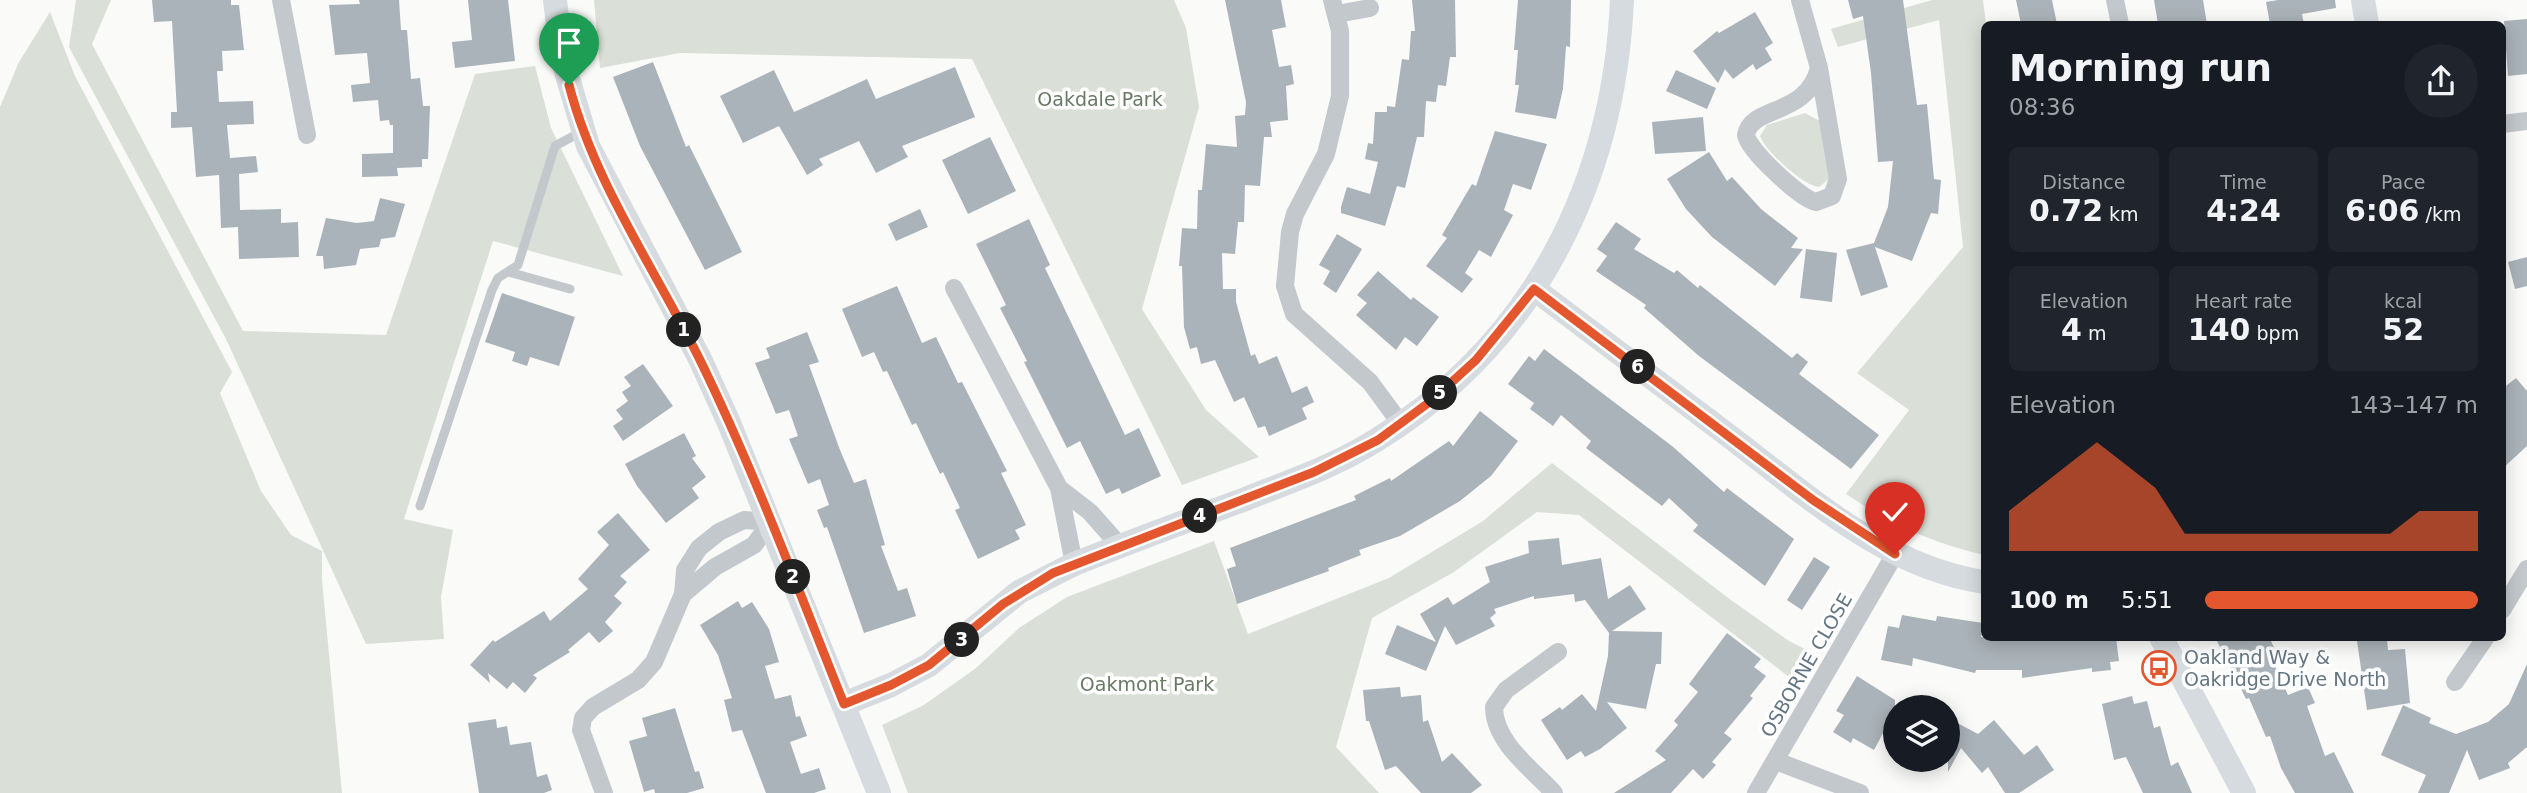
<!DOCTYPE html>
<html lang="en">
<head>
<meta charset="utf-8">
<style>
  :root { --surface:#171b24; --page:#20242c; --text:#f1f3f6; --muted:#9ea1a6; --accent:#e4572e }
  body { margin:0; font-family:"DejaVu Sans",sans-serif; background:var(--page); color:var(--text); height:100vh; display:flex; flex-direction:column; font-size:26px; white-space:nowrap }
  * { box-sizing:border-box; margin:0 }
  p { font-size:23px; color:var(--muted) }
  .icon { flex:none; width:38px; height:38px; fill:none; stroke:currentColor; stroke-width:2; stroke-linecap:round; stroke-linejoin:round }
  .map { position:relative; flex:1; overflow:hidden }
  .side { position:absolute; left:1981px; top:21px; width:525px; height:620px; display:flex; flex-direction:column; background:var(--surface); border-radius:10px; box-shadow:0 4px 18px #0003 }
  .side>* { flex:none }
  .buttons { position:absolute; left:1883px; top:695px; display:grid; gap:14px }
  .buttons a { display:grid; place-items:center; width:77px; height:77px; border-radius:50%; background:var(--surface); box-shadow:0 4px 18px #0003; font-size:35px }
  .pin { position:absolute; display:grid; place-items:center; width:60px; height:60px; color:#fff; margin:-72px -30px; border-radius:50% 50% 50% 0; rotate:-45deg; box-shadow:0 0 7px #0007 }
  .pin .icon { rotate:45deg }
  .km { position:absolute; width:35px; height:35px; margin:-18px; border-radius:50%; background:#222; color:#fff; font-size:19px; line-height:35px; text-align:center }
  .round { display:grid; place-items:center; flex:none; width:74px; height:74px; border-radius:37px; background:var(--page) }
  .headline { display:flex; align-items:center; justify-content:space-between; height:119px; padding:0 28px }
  h1 { font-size:38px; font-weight:600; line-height:52px }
  .metrics { display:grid; grid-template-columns:repeat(3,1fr); gap:10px; height:119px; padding:7px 28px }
  .metrics div { display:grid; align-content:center; border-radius:10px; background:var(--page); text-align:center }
  .metrics b { font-size:30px; font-weight:600 }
  .metrics small { font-size:19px; font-weight:400 }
  .metrics p { font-size:19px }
  .chart { height:196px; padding:14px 28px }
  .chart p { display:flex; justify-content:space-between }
  .chart svg { width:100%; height:126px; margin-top:7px; fill:var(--accent); opacity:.7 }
  ul { padding:0 28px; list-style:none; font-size:23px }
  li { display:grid; grid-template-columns:112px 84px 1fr; align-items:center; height:52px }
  li i { height:18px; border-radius:9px; background:var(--accent) }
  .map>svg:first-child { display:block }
</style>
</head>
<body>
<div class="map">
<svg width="2527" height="793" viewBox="0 0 2527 793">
  <rect width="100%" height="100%" fill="#fafaf8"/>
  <path fill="#dadfd7" d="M76,0H111L92,44L243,331L386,335L475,74L535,66L551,128L623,276L493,241L404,519L453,530L441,597L444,639L366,644L226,339L69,47Z
    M594,0H1174L1186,28L1199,107L1142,309L1206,410L1259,457L1182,485L972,59L680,53L600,68Z
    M1932,0H1983L1986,24L1984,555C1932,543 1890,524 1846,494L1909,410L1857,373L1963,247L1939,20L1838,47L1831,29Z
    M50,12L75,76L232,372L220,393L261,491L291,535L322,551V580L342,793H0V107L19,62Z
    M1805,113L1820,121L1829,173V179L1819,187C1805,187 1765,151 1760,136L1767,125Z
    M1552,463L1731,600L1789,641L1811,652L1793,680L1579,515L1537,512L1454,572L1372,618L1336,747L1379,793H908L882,725L924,705L976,668L1019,628L1067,597L1214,541L1248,634L1389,578L1483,521Z"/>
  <path fill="#aab3b9" d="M152,0H231V5H239L244,50L222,51L223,71H217L219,102L253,101L254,124L227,125L230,158L256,156L258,172L239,174L240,210L281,209V223L298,222L299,257L239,259L238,227L221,228L219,175L196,177L192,127L171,128V112H177L172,21L154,22Z
    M359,0H399L401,30H407L411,79L420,78L423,106H430L428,159H422V167L397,168L398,176L362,177V154L393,153V125H390L389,120L380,121L378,100L353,102L351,85L370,83L367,53L335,55L329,5L360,4Z
    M468,0H508L515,61L455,68L452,42L472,40Z
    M1225,0H1281L1286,27L1272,30L1279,67L1291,65L1294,84L1286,86L1288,120L1270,122L1272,137H1264L1260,186L1245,185L1244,222H1238L1235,254L1222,253L1223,289H1236V302L1251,356L1255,354L1259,364L1277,356L1292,393L1307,386L1314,402L1302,408L1307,419L1269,436L1265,426L1258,428L1244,397L1234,402L1215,360L1201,364L1197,347L1190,349L1184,327L1182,266H1179L1182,228L1197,229L1198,190H1202L1206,144L1237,147L1235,116L1245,115L1246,102Z
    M1412,0H1455L1456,57H1450L1446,86L1438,85L1436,102L1426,101L1424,137H1417L1405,188L1397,186L1385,226L1341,213V207L1347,187L1370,194L1378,162L1365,159L1368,143L1373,144L1375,112H1387V106L1395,107L1402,59L1409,60L1411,31H1415Z
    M1518,0H1571L1570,47L1566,46L1563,89L1556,119L1515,112L1519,85H1515L1518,50H1514Z
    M1848,0H1903L1917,105L1927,104L1934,179L1941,180L1938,214L1931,213L1912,261L1875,247L1888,287L1861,296L1846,250L1874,243L1888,207L1893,161L1878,162L1871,73L1863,16L1853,19Z
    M2016,0H2052L2057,24H2021Z
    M2154,0H2203L2207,24H2158Z
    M2278,0H2335L2336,8L2302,14L2304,24H2270L2266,2Z
    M1755,12L1773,43L1765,48L1772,60L1756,70L1753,64L1733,79L1725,69L1718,83L1693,51L1717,31L1719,33Z
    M2527,19V74L2508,76L2504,21Z
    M653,62L686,147L689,145L742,252L705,270L640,146L613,77Z
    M955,67L975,117L902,146L908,157L876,173L859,141L819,159L823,165L807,175L779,126L743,143L720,96L774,70L794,112L867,79L876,99Z
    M1676,70L1716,88L1707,109L1666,91Z
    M1703,117L1706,151L1655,154L1652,122Z
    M1495,131L1547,144L1531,190L1513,184L1504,210L1513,215L1491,257L1479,250L1465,273L1473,279L1462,293L1426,266L1447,238L1442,235L1472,184L1476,186Z
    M990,137L1016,191L968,214L942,160Z
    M1709,152L1727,181L1732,177L1761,209L1798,238L1791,248L1803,249L1775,286L1712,237L1686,209L1667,179Z
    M380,198L405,204L395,237L381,239L379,247L360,249L356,265L324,269L323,256H316L326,218L357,223L374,221Z
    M920,209L928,227L896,241L888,224Z
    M1029,219L1050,265L1045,268L1125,435L1139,428L1161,476L1122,494L1119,488L1106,494L1080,441L1067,448L1024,362L1027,361L1000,308L1006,305L976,244Z
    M1616,222L1641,239L1634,249L1674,273L1677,270L1698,288L1700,285L1792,358L1797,353L1808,362L1799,374L1879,435L1851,469L1699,356L1644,308L1646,305L1596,271L1607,256L1597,249Z
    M1337,234L1362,249L1336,293L1323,284L1330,271L1319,265Z
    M1806,249L1837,253L1832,302L1800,298Z
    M2527,257V286L2515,289L2508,262Z
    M1378,271L1411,300L1413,297L1439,317L1417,346L1405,337L1396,350L1356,315L1367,303L1357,295Z
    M897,286L922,343L936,337L958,383L962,382L1007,471L1001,473L1026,525L1015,530L1020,539L978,559L955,510L960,508L943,472L940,474L916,423L912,425L887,371L883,372L874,352L862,357L842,309Z
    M502,293L575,317L559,366L530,357L527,366L512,361L515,352L485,342Z
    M807,332L819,362L809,365L840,450L854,483L866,479L885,545L881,546L898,591L907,588L916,616L864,633L827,527L824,528L817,510L829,505L820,479L808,484L789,439L798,436L789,410L776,414L755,363L770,358L766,348Z
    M1544,349L1672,446L1724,492L1727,488L1794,539L1765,586L1693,531L1698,525L1669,498L1662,506L1586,448L1591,441L1561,415L1553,426L1530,409L1534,403L1508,384L1529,356L1535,361Z
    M643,364L673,406L623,441L613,426L623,419L616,410L628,401L622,392L631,386L624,377Z
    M2516,378L2527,391V446L2502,469V389Z
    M1480,411L1518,441L1491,476L1460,501L1400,536L1359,550L1361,555L1328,568L1329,571L1237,604L1227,569L1236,566L1230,548L1356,500L1354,496L1390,478L1391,481L1449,441L1453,446Z
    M684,433L696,456L692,458L706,477L692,488L699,498L666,523L637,486L625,464Z
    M618,513L650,550L620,576L627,582L614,596L622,603L605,622L613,631L599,643L589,632L568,650L570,652L533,675L537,678L525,693L513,682L507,689L488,673L490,683L470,665L493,640L495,642L544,611L550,621L588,589L578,579L609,545L597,532Z
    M1559,538L1562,565L1601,558L1608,599L1630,585L1646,609L1612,631L1662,632L1661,664H1656L1646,709L1607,702L1627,728L1600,749L1585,757L1581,751L1567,760L1541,720L1560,707L1562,710L1582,694L1596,711L1608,656L1609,633L1585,600L1575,602L1574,594L1534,599V596L1494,609L1496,613L1490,618L1495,626L1456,645L1445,626L1426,671L1385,654L1397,625L1436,642L1420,614L1448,597L1453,605L1490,582L1485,567L1529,553L1528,541Z
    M1814,557L1830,567L1802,610L1787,600Z
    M738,601L742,608L752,602L769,629L779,662L765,666L775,699L791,695L796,717L800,716L807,736L790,742L801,774L819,768L826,789L814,793H766L742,730L732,732L724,700L732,698L718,655L700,625Z
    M1902,615L1936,621L1937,616L1983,623L1981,637L2116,638L2119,661L2110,662L2111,670L2092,672V668L2022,678V670H1976L1975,673L1913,658L1912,666L1881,660L1888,626L1899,628Z
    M1727,633L1761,659L1754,667L1766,676L1750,696L1753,698L1724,733L1732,739L1712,762L1716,765L1703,779L1693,769L1671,793H1614L1666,760L1655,751L1678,725L1674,721L1698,692L1689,684Z
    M2215,637H2269L2278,656L2272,659L2288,695L2308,687L2315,703L2307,706L2325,756L2334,752L2354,793H2295L2281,768L2270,736L2266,737L2249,698L2246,699Z
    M2387,639L2388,650L2405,649L2410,703L2367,710L2357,641Z
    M2527,664V747L2508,763L2510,768L2479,780L2467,750L2449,793H2418L2426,775L2381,755L2403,705L2431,718L2429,723L2456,734L2488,722L2509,704Z
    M1857,676L1895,700V740L1883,733L1874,750L1853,738L1851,743L1833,732L1844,715L1836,711Z
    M1400,687L1401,697L1421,695L1423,722L1428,720L1442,762L1452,753L1482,785L1471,793H1421L1396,766L1385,770L1369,721H1366L1363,690Z
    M2132,696L2134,704L2147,701L2154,728L2160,726L2171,766L2178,762L2192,793H2143L2126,757L2114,760L2102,704Z
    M675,708L695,772L699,771L704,788L687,793H655L654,789L644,792L629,741L647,736L642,718Z
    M1948,718L1978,734L1994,720L2024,755L2037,745L2054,770L2019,793H2005L1988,767L1982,773L1961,748L1948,772Z
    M496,719L497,728L507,726L510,745L531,742L537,777L547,774L552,790L544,793H479L468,723Z"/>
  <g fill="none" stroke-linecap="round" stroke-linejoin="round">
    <path stroke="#c3c8cc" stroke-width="9" d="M509,272L570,289
      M420,506L492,290L498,278L518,265L555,146L581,132"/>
    <path stroke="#c3c8cc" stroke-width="18" d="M281,0L307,135
      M1332,0L1340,31V96L1326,154L1295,214L1290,232L1285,286L1294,314L1370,382L1401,424
      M1800,0L1819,68L1838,179L1832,196L1816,202C1801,199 1748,150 1746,135C1751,105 1807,117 1819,68
      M2115,0L2120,24
      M1337,14L1370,8
      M2502,124L2527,121
      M954,288L1059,488L1074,564
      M1059,488L1090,512L1120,546
      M683,594L715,567L754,545L771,522
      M2502,610L2527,569
      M2455,682L2486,637
      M1776,761L1860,793
      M604,793L581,730L583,718L593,707L638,680L654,662L683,594L685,570L699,548L719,532L744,520L771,522
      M1554,793C1532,769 1494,742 1494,707L1506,690L1558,652
      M1756,793L1895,554"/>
    <path stroke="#d6dbdf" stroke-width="24" d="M555,0L562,58L588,146L700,359L729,423L879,793
      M2363,0L2367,24
      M1534,289C1600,338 1664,387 1729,436C1807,495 1884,567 1984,582
      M2161,637L2244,793
      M844,704L891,685L929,665L1019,592L1074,564C1130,542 1186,521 1243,500C1288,482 1336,466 1378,439C1535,342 1614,181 1622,0"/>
  </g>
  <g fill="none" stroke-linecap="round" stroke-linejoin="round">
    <g stroke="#fff" stroke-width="14">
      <path id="route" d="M569,85C595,185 656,270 701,362C755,473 798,589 844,704L891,685L929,665L1003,604L1053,573L1314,472L1378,440L1431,401L1476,360L1534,289L1813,500L1895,554"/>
    </g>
    <use href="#route" stroke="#e4572e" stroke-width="9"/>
  </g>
  <defs>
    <g id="bus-ring" transform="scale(1.75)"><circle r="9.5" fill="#fff" stroke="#e4572e" stroke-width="1.5"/><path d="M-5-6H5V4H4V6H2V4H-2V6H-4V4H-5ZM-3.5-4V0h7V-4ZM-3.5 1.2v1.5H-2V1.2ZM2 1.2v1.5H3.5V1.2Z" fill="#e4572e"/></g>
  </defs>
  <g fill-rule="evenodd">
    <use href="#bus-ring" x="2159" y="668"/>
  </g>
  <g text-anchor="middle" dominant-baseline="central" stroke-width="7" stroke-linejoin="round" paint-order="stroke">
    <g font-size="19" fill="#687a64" stroke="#fff">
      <text x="1100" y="99">Oakdale Park</text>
      <text x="1147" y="684">Oakmont Park</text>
    </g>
    <g font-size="19" fill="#657683" stroke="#fff" text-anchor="start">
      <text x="2184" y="657">Oakland Way &amp;<tspan x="2184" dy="22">Oakridge Drive North</tspan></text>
    </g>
    <g font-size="19" fill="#657683" stroke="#fff">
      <text transform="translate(1806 665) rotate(-60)">OSBORNE CLOSE</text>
    </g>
  </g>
</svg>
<div class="buttons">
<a><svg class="icon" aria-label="layers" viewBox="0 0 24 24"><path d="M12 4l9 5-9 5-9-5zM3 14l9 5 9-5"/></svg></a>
</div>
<div class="pin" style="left:569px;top:85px;background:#1e9e55"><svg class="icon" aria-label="arrive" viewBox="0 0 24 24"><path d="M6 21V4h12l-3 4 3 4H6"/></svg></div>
<div class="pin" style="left:1895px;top:554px;background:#d93025"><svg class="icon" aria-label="check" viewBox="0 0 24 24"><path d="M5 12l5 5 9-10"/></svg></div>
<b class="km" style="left:684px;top:330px">1</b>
<b class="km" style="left:793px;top:577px">2</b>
<b class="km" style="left:962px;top:640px">3</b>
<b class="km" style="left:1200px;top:516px">4</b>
<b class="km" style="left:1440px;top:393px">5</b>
<b class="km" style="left:1638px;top:367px">6</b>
<section class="side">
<div class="headline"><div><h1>Morning run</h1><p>08:36</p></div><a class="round"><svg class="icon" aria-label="share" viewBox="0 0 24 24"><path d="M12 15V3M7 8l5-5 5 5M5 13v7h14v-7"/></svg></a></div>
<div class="metrics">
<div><p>Distance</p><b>0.72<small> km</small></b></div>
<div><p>Time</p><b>4:24</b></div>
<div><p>Pace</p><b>6:06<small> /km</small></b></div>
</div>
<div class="metrics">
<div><p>Elevation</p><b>4<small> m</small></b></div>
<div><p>Heart rate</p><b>140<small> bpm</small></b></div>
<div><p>kcal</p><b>52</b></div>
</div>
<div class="chart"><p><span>Elevation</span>143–147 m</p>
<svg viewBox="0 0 160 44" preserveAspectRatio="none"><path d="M0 44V30L10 22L20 14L30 6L40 14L50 22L60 38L70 38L80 38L90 38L100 38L110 38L120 38L130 38L140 30L150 30L160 30V44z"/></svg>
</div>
<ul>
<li><b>100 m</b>5:51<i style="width:100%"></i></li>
</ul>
</section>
</div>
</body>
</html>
